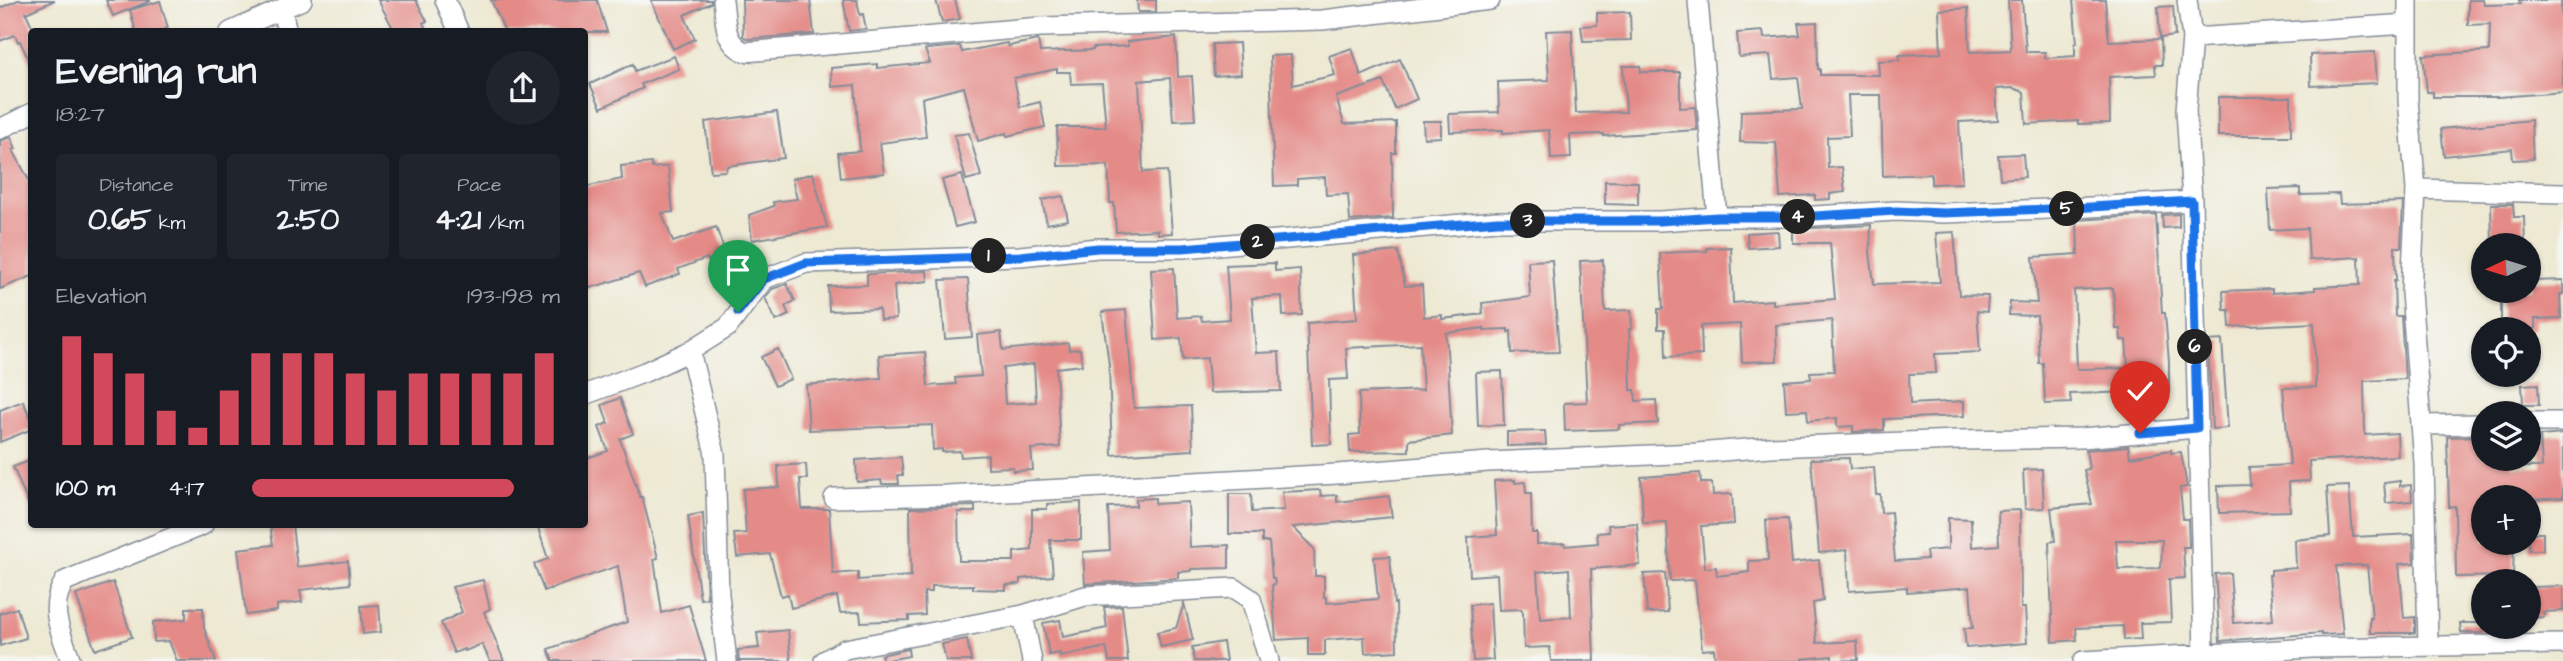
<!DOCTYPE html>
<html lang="en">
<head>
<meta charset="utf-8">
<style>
  :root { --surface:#171b24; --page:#20242c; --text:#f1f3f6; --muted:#9ea1a6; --accent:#d1495b }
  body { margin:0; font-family:"Architects Daughter",sans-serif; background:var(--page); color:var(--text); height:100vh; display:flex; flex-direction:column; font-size:26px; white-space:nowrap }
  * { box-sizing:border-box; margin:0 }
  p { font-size:23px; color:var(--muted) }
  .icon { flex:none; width:38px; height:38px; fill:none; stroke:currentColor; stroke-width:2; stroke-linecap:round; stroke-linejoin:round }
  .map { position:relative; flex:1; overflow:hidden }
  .panel { position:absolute; left:28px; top:28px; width:560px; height:500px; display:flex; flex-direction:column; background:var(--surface); border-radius:7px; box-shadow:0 2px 5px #0004 }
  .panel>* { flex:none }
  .needle { width:46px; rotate:266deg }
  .buttons { position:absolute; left:2471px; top:233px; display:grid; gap:14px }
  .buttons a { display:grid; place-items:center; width:70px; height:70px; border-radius:50%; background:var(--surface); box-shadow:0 2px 5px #0004; font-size:35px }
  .pin { position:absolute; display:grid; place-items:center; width:60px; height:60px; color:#fff; margin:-72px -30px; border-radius:50% 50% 50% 0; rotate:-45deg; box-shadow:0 0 7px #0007 }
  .pin .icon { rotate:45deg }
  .km { position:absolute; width:35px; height:35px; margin:-18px; border-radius:50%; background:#222; color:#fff; font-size:19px; line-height:35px; text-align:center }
  .round { display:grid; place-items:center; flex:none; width:74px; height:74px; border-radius:37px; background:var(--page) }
  .headline { display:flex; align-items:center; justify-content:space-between; height:119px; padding:0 28px }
  h1 { font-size:38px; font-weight:700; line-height:52px }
  .stats { display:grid; grid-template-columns:repeat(3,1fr); gap:10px; height:119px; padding:7px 28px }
  .stats div { display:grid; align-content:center; border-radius:7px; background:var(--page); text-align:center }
  .stats b { font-size:30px; font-weight:700 }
  .stats small { font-size:19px; font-weight:400 }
  .stats p { font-size:19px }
  .chart { height:196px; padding:14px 28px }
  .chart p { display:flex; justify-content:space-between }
  .chart svg { width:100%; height:126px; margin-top:7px; stroke:var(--accent); stroke-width:6 }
  ul { padding:0 28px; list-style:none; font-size:23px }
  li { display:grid; grid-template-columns:112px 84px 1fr; align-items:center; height:52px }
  li i { height:18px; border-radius:9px; background:var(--accent) }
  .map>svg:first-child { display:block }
</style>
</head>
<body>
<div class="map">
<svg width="2563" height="661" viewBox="0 0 2563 661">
  <rect width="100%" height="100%" fill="#f6f6f2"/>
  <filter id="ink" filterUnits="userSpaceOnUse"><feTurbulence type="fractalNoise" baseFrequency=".0143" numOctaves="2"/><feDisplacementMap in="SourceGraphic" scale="14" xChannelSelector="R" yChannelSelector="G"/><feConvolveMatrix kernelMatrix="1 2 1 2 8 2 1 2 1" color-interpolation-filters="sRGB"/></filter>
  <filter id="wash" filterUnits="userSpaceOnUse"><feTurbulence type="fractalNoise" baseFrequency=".00686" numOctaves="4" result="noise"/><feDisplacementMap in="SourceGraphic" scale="28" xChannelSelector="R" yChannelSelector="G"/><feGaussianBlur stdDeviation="1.57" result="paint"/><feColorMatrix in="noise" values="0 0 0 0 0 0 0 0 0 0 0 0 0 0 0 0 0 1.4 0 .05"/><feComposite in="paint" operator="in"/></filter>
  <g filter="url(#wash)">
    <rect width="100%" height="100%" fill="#ede9d3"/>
    <g id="blocks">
      <path fill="#e48a87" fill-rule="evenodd" d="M18,0H55L26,13L32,26V67L20,41L18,42L15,35L0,41V8Z
        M106,0H150V1L113,16Z
        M378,0H416L427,21L423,23L428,32H395Z
        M491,0H597L607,32H505Z
        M651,0H711V3L684,15L695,39L673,49Z
        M742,0H810L814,34L748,39L743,36Z
        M843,0H857L860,15L863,14L866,29L849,31Z
        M936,0H955L960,19L942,22Z
        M1137,0H1156V12H1138Z
        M2008,0H2022L2026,52H2045V58L2075,56V43H2077L2073,0H2105L2109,41L2161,39L2162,65H2155L2156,75L2109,77L2110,123L2078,124V121L2026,124L2024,92L2013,88L1996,89L1998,120L1959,122L1962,183L1931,184V174L1883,176L1881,95H1848L1850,136L1827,137L1828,168L1842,167L1845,192L1830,194V199L1815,200V195L1780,197L1776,143L1740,142L1741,111L1802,109L1798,77L1773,79L1770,55L1739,57L1737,33L1763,31L1764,38L1800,35L1798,23L1817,22L1818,69H1820V75H1879L1878,61L1900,60L1899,55L1941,53L1939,10L1968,8L1970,52L2011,50Z
        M2468,0H2483L2484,5L2520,4L2519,0H2561L2563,92L2498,97H2433V92H2427L2423,55L2489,51L2490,24L2468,25Z
        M160,1L168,28L158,32H136L130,10Z
        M2173,6L2175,36L2160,38L2158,7Z
        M1630,12L1631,40L1583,41L1581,26L1597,25V13Z
        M1572,30L1576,113L1626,112L1623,66H1640L1641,72H1680V108L1695,107L1697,130L1604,136V134L1570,135L1571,158L1551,159L1549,130L1503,133V130L1450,132L1449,114L1499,112L1498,82L1549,80L1546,31Z
        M1176,37L1178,77L1192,76L1195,120L1173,121L1170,78L1139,81L1143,172L1167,171L1172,233L1158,234V230L1116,232L1114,203H1110L1108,165L1058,166L1057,127H1106L1102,83L1071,84L1070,72H1057V69L1014,78L1020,107L1040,102L1045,127L1007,136L1006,133L978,141L964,87L922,98L926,137L880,143L884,173L841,178L838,153L860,151L855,85L832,87L831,68L877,64V68L930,63L925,50L927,49L960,46L962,52L1007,43L1008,46L1038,40L1040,52L1093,50V48L1128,46L1127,42Z
        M1239,43L1241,74L1214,76L1212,44Z
        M1352,48L1361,76L1400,59L1417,99L1395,109L1383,81L1336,97L1344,124L1396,122V153H1392L1393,218L1350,221L1348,194L1326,195L1325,177L1297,179V185L1274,186L1270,56L1291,55L1293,85L1335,75L1329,56Z
        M2375,52L2377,83L2311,86L2310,55Z
        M674,56L679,69L641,84L643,88L601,108L590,84L633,64L635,71Z
        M2218,97H2291V136H2218Z
        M777,112L784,158L727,166L726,171L711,172L705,122Z
        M2531,120L2533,159L2513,160L2512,149L2444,156L2441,129Z
        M1423,121H1441V137L1424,138Z
        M969,133L981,176L966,180L954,135Z
        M11,137L16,149L13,150L32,186V276L0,289V141Z
        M2023,154L2025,177L2000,179L1998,155Z
        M651,163L652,168L668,166L673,212L662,213L673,242L716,227L726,255L708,261L707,258L678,269L680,274L645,287L639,273L584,290V187L622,179L621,166Z
        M813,173L827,227L752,240L749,215L774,206L773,202L797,199L792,179Z
        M962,175L975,222L955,227L942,180Z
        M1605,181L1638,182V205L1605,204Z
        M2300,188V195L2339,194L2340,204L2403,202L2401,247H2395L2396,280H2394L2395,316H2401L2405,379L2364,381L2365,435L2397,433L2398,456L2309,461L2310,481L2289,482L2290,511L2219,513L2218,486L2250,485L2249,467L2290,465L2283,388L2316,387L2314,323L2230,327L2229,310H2224L2223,291L2272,289V293L2315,290V287L2360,285L2359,257L2309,260L2307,228L2270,230L2268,189Z
        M1063,196L1068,220L1047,224L1042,200Z
        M2491,204H2513L2514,217H2524L2525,245H2492Z
        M2179,214V227L2163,228L2162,215Z
        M2156,215L2162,313H2165L2169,362V391L2070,394L2071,403L2045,404L2043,363H2039L2037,316L2009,315L2010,302L2037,303L2033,257L2078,254L2077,220ZM2113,288L2116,329H2120L2121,340H2126L2128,368L2077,369L2074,290Z
        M1871,225L1870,252L1874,284L1940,282L1936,233L1954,232L1959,295L1988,296L1987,312L1977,311L1980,352L1935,354L1936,373L1909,374L1910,404L1964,401V416L1884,419V430L1853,432V426L1837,427V418L1808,421L1807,410L1786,411L1784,381L1811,379L1810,372L1834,371L1832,320L1776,325L1777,361L1742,362L1740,324L1701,326L1702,355L1666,357L1665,329H1658V309H1663L1660,253L1707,251V248L1731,247L1733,303L1773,300V304L1835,299L1830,243H1793V229Z
        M1778,231L1779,246L1748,248L1747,233Z
        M1398,251L1405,286L1422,285L1424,317L1442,315V319L1483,314L1482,303L1530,297L1528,261L1552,260L1559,352L1512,353L1511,331L1508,332V329L1484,330V328L1446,333L1452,435L1409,440V451L1350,452L1349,435L1360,434L1359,393L1423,390L1420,344L1346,348L1348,379L1329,380L1331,444L1312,445L1307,323L1357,319L1353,255Z
        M1603,260L1605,311L1631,310L1632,329H1629L1631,390H1635L1636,401L1656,400L1658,423L1619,425V429L1565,431L1564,403L1587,402L1580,261Z
        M1275,263V271L1300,269L1302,315L1283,316L1282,296L1252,298L1256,353L1279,352L1281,391L1210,393L1207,358L1183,360L1181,338L1155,340L1151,269L1174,268L1177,318L1201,316L1202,321L1230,319L1226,265Z
        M927,271L928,281L894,285L896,319L880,320L879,309L829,311L828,286L867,285V274Z
        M968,279L972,337L945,339L940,280Z
        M2563,280V294H2560L2561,318L2535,319V329H2501V290H2529V281Z
        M787,284L795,301L785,306L789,315L776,321L765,298L772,289Z
        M1126,310L1134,408L1191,406L1193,450L1112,455L1109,365L1102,312Z
        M1001,332L1003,350L1068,343L1069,350L1080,349L1082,365L1056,368L1060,447L1031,449L1033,470L1013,471V467L988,468V455L961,457L960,451L942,452V449L933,450L932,425L809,430L806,385L881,378L879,355L925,352L928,386L956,384L955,378L981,376L977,335ZM1034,364L1036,402L1005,404L1003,368Z
        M2222,340L2228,428L2212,429L2208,341Z
        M778,349L791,379L775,386L761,357Z
        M1502,371L1504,425L1478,426L1476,372Z
        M2538,384L2539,405H2523L2522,385Z
        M620,398L633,434L620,439L640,497H642L658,558L654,559L662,613L689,605L706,661H553L548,649L627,622L618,566L544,591L534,564L548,559L538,528L547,525H584V459L608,451L599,427L608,423L602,405Z
        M23,401L32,421V429L0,442V410Z
        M1545,431L1546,445L1507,446V432Z
        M2563,434V498L2529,500V497H2483V542H2514L2513,576L2456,577L2455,506L2449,507L2447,437L2483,436V458H2512L2513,467H2542L2540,436Z
        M2128,446L2130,457L2171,450V453L2181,452L2187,487L2180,488L2183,519H2188L2189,547H2183L2185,578L2169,579L2171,622L2140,623L2141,639L2124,640L2123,626L2076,628L2077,640L2053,642L2049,542L2055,541L2051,508L2092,504L2084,470L2089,469L2086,450ZM2116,540H2162L2161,568L2118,569Z
        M901,457L903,475H898L899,484H882L881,480L857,482L856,460Z
        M1849,458L1850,469L1874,467L1876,494H1880L1881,513L1891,512L1895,561L1927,559L1926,551L1948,549V518L1971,519L1972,547L1999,545L1998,511L2020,510L2021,608H2025L2027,643L1966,648L1964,628H1973L1970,587L1907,592V587L1849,591L1847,550L1819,553L1811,459Z
        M32,460V510H31L13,467Z
        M806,464L807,479H800L802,509H829L833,574L858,572V580L911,576L910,508L975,506V512H958L959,561H1014V552L1032,550V509H1047V504L1081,502V540H1050L1053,576L1020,579V584L1006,585V590L973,589V585L932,586V592H924L925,615L909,616V620L861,622L860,612L840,613L837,596L791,608L788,594L781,596L770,554L737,557L734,534L746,533L743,489L779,487L778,466Z
        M2042,469L2044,508L2025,509L2023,470Z
        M1700,473L1701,483H1712L1713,495L1732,494L1734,524L1701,526L1705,568L1716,567L1717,576L1749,572V561L1768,560L1766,520L1788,519L1792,563L1819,560L1823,601L1813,603L1817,643L1857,641L1858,660L1832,661V656L1802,659V661H1715L1714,649L1702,650L1695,580L1670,581L1667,522L1643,523L1641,477Z
        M1515,480V483L1525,482L1526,493H1531L1532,533H1537V544L1565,543V546L1598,543L1597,533L1609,532L1608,525L1637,523L1640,565L1591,569L1594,661H1551L1550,647L1524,648L1523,612L1521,609L1499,610L1497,574L1470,576L1468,537L1497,535L1494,481ZM1569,569L1571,617L1540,619L1537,572Z
        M2400,481V486L2411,485L2412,501L2386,503L2384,483Z
        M2349,486L2353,537L2413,534L2414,563L2399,564L2404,618L2415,617V633H2370V618H2372L2367,565L2336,566L2343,634L2321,635V633L2220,641L2215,574L2230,573L2234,623L2273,620L2269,575H2271V570L2296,568L2295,540L2330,536L2327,487Z
        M1320,490L1321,496L1337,495V502L1389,496L1392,517L1293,527L1314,549L1315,576H1324V597H1326V603L1378,599L1374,557L1390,556L1394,604L1396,603L1397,651L1365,653L1364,637L1325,640V655H1308V638L1276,640L1272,585L1275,584L1274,578H1272L1269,542H1262V534H1229V494H1251L1252,512L1284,510L1282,492Z
        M1155,498V504L1188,502L1190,547L1229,545V568L1191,569V571L1178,572V578L1166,579L1085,584L1083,552L1110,550L1108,507L1136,506V499Z
        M703,513L707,598L700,599L688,516Z
        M270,525H292L297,567L348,561L350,584L300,590L302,602L277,605V611L246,615L238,549L273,545Z
        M2529,533H2543V550H2529Z
        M1665,573L1668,612L1647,613L1644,574Z
        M483,580L490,609L484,612L504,661H490L482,644L465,651L464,649L454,653L441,623L462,612L452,587Z
        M113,582L132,637L95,650L76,595Z
        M2563,586V611L2543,612L2544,617L2529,618V587Z
        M1184,603L1193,640L1161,647L1157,632L1176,628Z
        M1490,603L1493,660L1473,661L1470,605Z
        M379,605L381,632L363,634L361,606Z
        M1122,606L1128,661H1109L1106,647L1060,657V653L1049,655L1043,623L1060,620L1063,637L1107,628L1104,607Z
        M17,608L26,638L0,646V613Z
        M186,608H203L204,628L216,661H177L169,641L154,642L153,622L186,619Z
        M2460,623H2483V633H2461Z
        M788,630L791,661H739L738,650L759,648L757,633Z
        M967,639L971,661H946L942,644Z
        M1223,642L1226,661H1194L1192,647Z
        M908,649L909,656L883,661L881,655Z"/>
    </g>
  </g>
  <g filter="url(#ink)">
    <use href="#blocks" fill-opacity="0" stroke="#848c98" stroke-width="2"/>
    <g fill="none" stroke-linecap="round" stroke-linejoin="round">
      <g stroke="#848c98" stroke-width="22">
        <path id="minor" d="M445,0L459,32
          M723,0C726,21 723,43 745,52L1041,27L1322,20L1490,0
          M2187,0L2192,38L2186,110L2192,201L2204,653
          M2408,0V100L2416,189L2411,292L2424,463L2428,646
          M1698,1L1717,217
          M282,10L287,32
          M230,32L302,0
          M2192,38L2408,24
          M0,129L32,113
          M2416,189L2563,193
          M690,351L715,454L719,595L727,661
          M584,395L645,372L690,351L728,327L764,279L806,263L1020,256L1098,248H1183L1497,221H1660L1717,217H1798L1896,211L1944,213L2074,208L2192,201
          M2529,422H2563
          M2421,425L2483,424
          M834,498L947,495L1103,487L1337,474L1488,462L1697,453L1771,447L1958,440L2082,438L2197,428
          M1023,615L1032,661
          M71,661C61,633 47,607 65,581L203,525
          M824,661L845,649L1023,615L1085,596L1234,588L1251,599L1269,661
          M2083,661L2312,648L2563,644"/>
      </g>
      <use href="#minor" stroke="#fff" stroke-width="19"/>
    </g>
  </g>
  <g fill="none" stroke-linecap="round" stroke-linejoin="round" filter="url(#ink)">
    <g stroke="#fff" stroke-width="14">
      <path id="route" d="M738,312L764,279L806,263L1020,256L1098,248H1183L1497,221H1660L1717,217H1798L1896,211L1944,213L2074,208L2192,201L2197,428L2140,433"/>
    </g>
    <use href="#route" stroke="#1a73e8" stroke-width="9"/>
  </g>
</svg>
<div class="buttons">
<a><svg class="needle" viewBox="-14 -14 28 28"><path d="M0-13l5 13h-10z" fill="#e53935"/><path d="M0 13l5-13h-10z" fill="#9ea1a6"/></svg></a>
<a><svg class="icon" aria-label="locate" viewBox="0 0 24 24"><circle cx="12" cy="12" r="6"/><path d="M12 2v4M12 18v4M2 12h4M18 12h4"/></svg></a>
<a><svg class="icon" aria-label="layers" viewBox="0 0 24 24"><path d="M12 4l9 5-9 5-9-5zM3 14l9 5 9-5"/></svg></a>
<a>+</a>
<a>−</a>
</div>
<div class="pin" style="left:738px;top:312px;background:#1e9e55"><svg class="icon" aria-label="arrive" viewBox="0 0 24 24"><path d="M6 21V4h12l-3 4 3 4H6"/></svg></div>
<div class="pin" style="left:2140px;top:433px;background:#d93025"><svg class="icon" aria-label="check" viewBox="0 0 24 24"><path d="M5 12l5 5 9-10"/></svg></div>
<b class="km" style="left:989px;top:256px">1</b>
<b class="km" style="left:1258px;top:242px">2</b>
<b class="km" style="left:1528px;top:221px">3</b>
<b class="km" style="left:1798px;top:217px">4</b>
<b class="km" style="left:2067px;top:209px">5</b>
<b class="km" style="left:2195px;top:347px">6</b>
<section class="panel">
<div class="headline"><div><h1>Evening run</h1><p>18:27</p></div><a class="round"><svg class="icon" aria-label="share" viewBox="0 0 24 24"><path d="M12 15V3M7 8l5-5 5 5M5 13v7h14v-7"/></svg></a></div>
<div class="stats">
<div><p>Distance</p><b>0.65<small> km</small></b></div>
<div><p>Time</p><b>2:50</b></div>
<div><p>Pace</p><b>4:21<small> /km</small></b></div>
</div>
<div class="chart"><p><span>Elevation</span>193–198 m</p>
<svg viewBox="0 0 160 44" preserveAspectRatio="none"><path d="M5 44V6M15 44V12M25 44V19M35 44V32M45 44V38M55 44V25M65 44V12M75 44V12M85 44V12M95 44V19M105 44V25M115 44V19M125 44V19M135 44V19M145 44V19M155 44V12"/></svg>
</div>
<ul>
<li><b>100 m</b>4:17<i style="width:85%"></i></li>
</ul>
</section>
</div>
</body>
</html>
